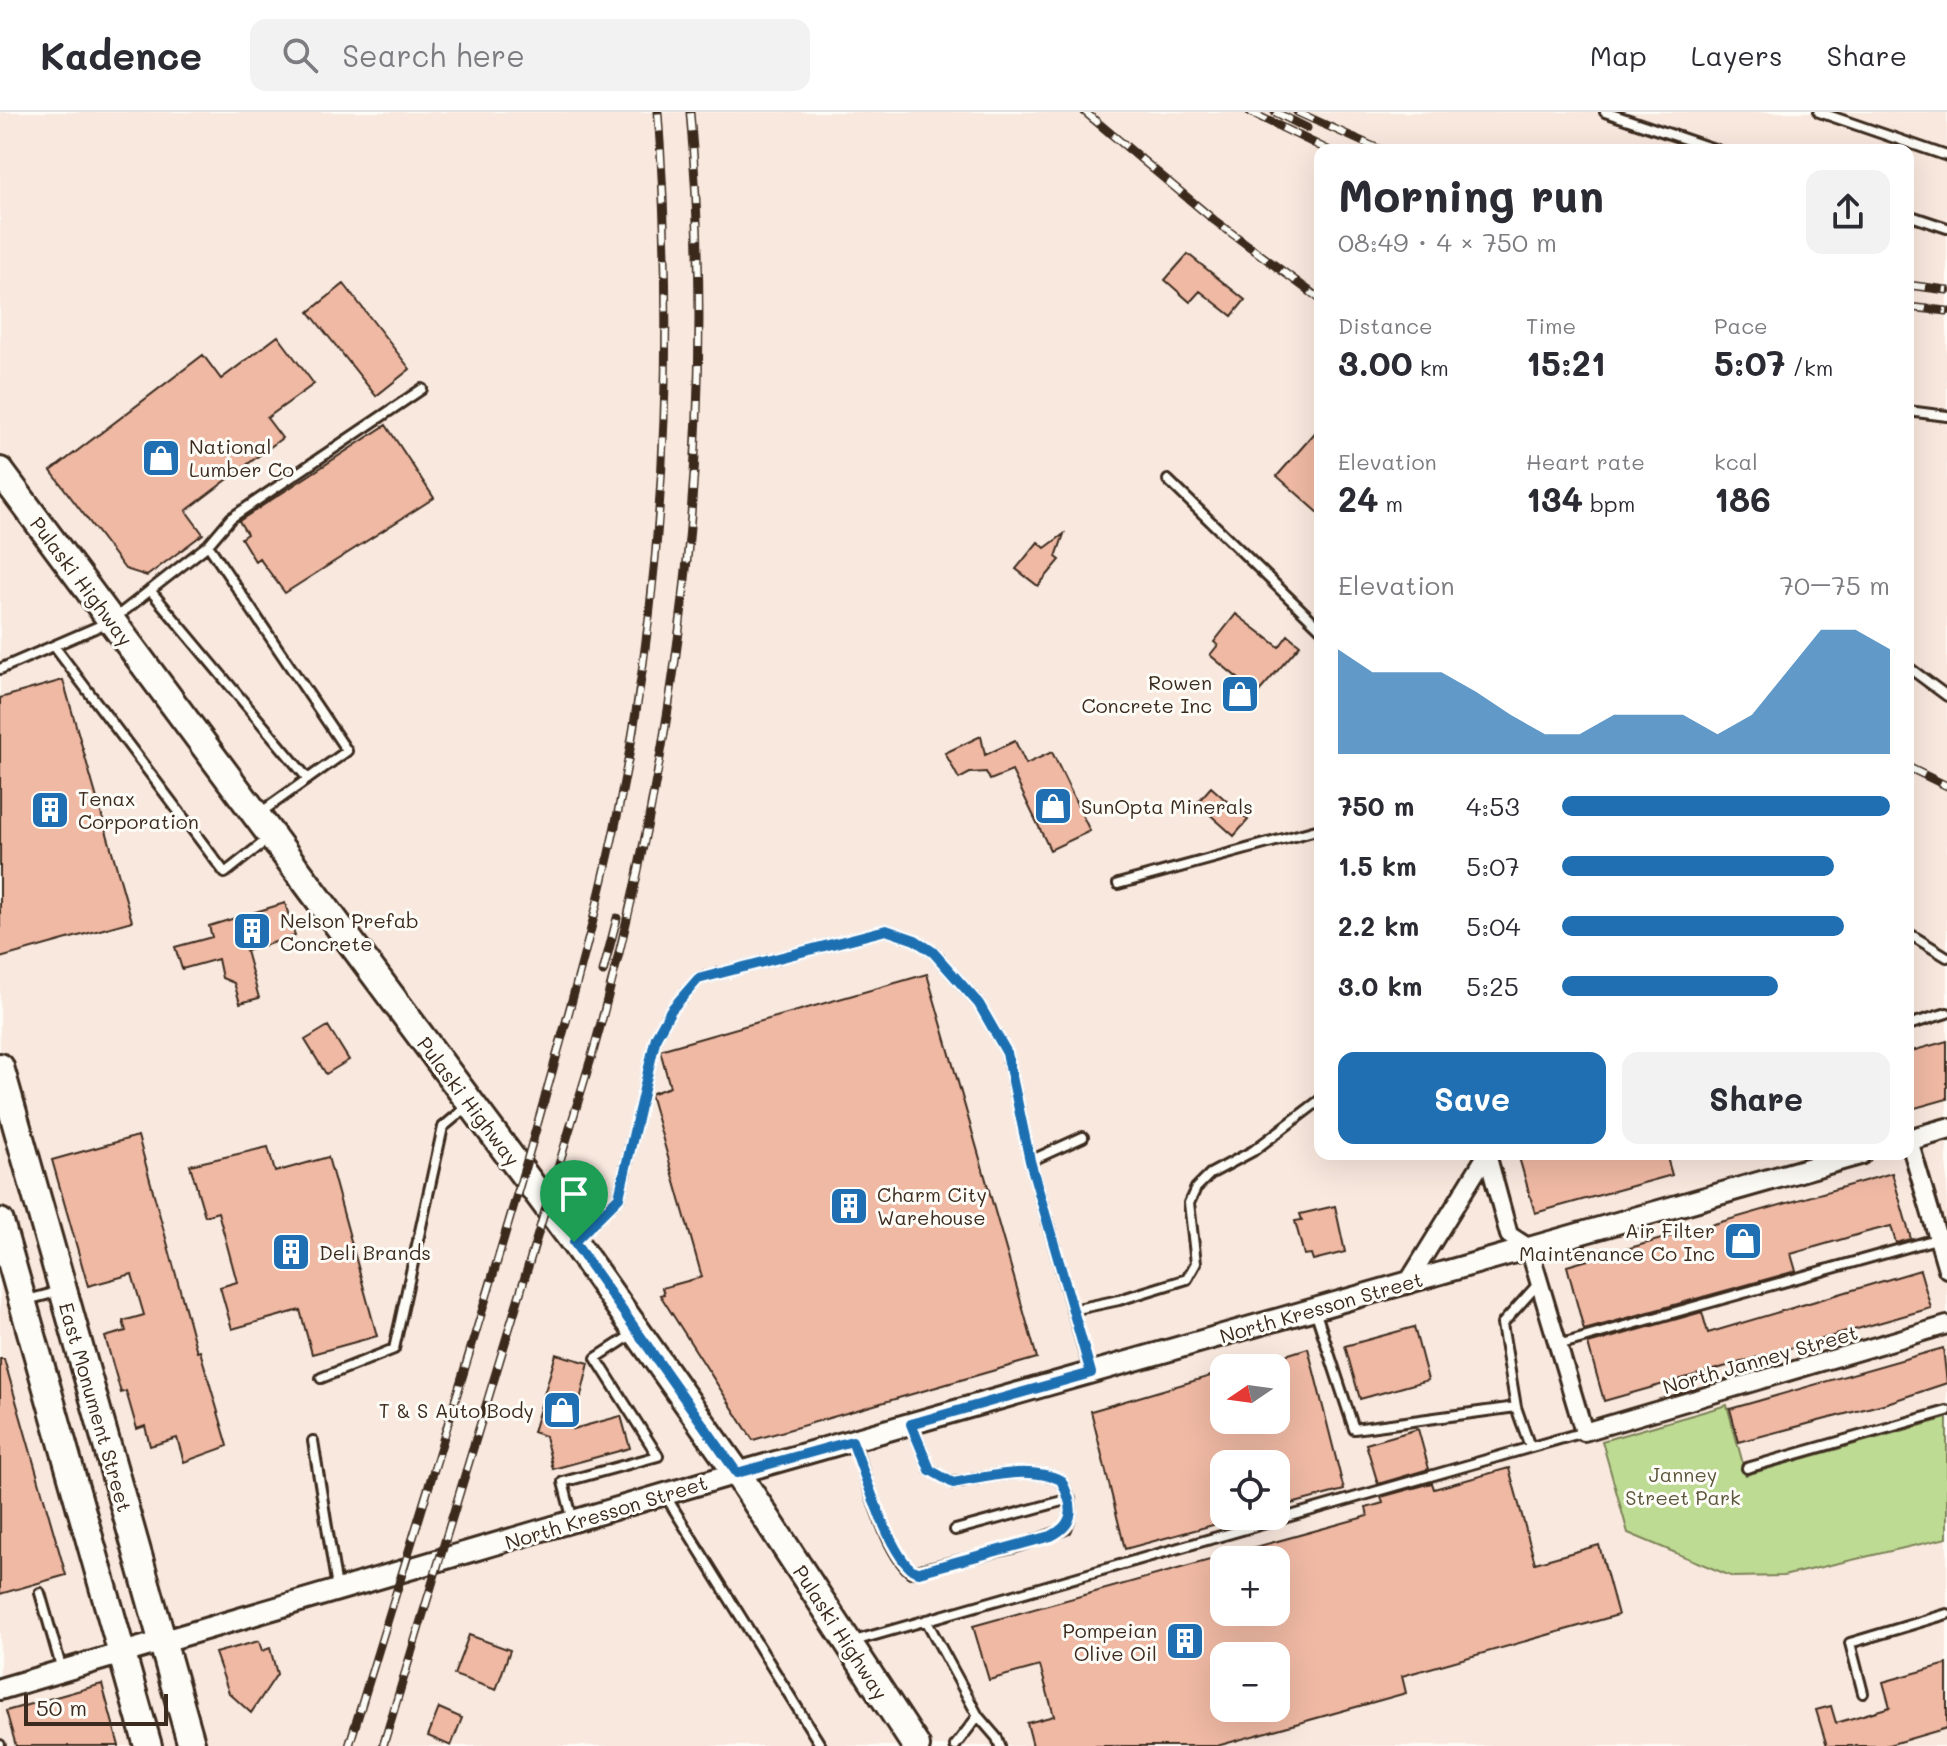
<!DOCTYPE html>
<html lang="en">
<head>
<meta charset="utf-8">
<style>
  :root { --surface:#fff; --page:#f2f2f3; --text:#2b2b33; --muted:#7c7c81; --line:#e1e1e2; --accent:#1f6fb2 }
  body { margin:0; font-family:Mali,sans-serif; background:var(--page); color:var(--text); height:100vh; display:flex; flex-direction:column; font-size:30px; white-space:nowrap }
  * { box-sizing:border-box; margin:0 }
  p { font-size:26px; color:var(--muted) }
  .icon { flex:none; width:44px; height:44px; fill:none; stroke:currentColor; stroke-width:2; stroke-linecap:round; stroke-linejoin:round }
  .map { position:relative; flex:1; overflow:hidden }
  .side { position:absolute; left:1314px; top:32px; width:600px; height:1016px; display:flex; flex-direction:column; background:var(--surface); border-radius:16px; box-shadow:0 8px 32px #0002 }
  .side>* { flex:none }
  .needle { width:52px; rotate:257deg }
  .controls { position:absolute; left:1210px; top:1242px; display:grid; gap:16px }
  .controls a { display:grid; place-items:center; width:80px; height:80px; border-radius:16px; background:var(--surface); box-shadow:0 8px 32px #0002; font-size:40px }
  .scale { position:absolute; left:24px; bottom:20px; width:144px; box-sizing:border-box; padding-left:8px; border:4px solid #3b2a1e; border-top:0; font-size:22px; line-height:28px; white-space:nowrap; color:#3b2a1e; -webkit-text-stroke:6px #fdfcf7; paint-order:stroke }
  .pin { position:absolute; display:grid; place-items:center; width:68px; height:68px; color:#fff; margin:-82px -34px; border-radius:50% 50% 50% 0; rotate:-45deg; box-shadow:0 0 8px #0007 }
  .pin .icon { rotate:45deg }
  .round { display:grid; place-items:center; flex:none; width:84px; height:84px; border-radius:16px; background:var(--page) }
  .head { display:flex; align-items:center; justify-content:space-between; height:136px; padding:0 24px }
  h1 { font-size:44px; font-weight:700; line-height:60px }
  .figures { display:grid; grid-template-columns:repeat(3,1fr); gap:12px; height:136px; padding:8px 24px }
  .figures div { display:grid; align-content:center }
  .figures b { font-size:34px; font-weight:700 }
  .figures small { font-size:22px; font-weight:400 }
  .figures p { font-size:22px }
  .chart { height:224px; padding:16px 24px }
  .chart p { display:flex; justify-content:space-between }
  .chart svg { width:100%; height:144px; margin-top:8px; fill:var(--accent); opacity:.7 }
  .button { display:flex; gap:16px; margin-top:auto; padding:16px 24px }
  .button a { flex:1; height:92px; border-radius:16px; background:var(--accent); color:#fff; font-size:32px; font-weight:700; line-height:92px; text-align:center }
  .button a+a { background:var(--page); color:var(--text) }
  ul { padding:0 24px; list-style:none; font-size:26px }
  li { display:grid; grid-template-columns:128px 96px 1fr; align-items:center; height:60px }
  li i { height:20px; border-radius:10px; background:var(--accent) }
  header { display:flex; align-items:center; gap:48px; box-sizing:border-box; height:112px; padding:0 40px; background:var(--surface); border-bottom:2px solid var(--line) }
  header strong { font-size:38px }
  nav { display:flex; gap:44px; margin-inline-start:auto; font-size:28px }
  .search { width:560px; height:72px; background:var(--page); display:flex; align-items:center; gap:20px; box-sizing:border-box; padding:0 28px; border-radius:16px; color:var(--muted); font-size:30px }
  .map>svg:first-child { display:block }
</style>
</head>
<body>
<header>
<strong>Kadence</strong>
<div class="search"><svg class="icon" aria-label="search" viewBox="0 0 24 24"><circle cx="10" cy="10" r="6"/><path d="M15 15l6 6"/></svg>Search here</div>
<nav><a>Map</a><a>Layers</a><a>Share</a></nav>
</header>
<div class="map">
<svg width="1947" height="1634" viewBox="0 0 1947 1634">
  <rect width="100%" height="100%" fill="#fdfcf7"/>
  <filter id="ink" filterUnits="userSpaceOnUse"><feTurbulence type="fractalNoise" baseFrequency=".0125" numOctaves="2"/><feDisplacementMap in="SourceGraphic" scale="16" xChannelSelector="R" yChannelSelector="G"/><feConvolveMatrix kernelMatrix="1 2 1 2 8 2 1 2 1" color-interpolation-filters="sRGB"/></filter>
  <g filter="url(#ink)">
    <path fill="#f9e8de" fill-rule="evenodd" d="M0,0H1947V1306L1746,1363L1726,1293L1602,1329L1628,1421L1733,1465L1783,1464L1947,1426V1634H0ZM1320,38H1908V1042H1320ZM1224,1256H1276V1308H1224ZM1224,1352H1276V1404H1224ZM1224,1448H1276V1500H1224ZM1224,1544H1276V1596H1224Z"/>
    <path fill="#bedb93" stroke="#7c8258" stroke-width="2" d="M1727,1293L1746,1363L1947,1306V1426L1783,1464L1733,1465L1628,1421L1602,1329Z"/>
    <path fill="#efb9a4" stroke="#3b2a1e" stroke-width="2" fill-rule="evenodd" d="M1188,142L1245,188L1232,204L1200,179L1190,190L1165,168Z
      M344,172L410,257L376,284L309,200Z
      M278,224L314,272L267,306L282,326L186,399L203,422L147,464L125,457L51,359L203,243L221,267Z
      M386,313L434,386L285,481L259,446L255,449L241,426L247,422L239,409Z
      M1320,315V402L1277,364Z
      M1064,422L1056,445L1060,448L1038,474L1016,457L1038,430L1045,436Z
      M1236,502L1279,535L1288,523L1300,533L1257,582L1210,543L1218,533L1214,530Z
      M63,568L132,809L0,846V586Z
      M981,624L985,643L1015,629L1026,652L1052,640L1090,719L1050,738L1012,659L990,668L986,660L970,661L959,667L945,641Z
      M1211,675L1248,708L1234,724L1197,691Z
      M285,791L295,824L246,839L259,886L240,891L234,871L222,866L218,847L182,857L175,835L212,825L209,814Z
      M927,862L1037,1246L753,1328L660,1183L664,1182L662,1176L702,1165L650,982L670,975L660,938Z
      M328,914L349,948L326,962L305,928Z
      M1947,929V987L1908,998V940Z
      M138,1024L197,1240L200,1239L228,1334L184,1350L177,1326L150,1334L145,1314L137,1317L126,1279L121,1281L105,1225L126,1219L123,1209L144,1203L132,1162L88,1174L52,1048Z
      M268,1035L275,1060L328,1045L377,1224L312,1242L300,1198L232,1217L220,1175L237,1170L218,1100L205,1104L190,1053Z
      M1518,1042H1666L1672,1063L1535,1101Z
      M1892,1061L1911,1127L1896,1131L1891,1114L1867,1120L1791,1142L1796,1159L1584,1218L1567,1154Z
      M1335,1094L1345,1140L1313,1148L1311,1142L1304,1143L1295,1109L1302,1108L1300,1102Z
      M1920,1158L1931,1196L1604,1289L1588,1232L1702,1200L1708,1221Z
      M1414,1215L1428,1268L1360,1287L1345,1234Z
      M1308,1236L1344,1378L1276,1396V1352H1224V1410L1125,1437L1091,1299L1224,1260V1308H1276V1246Z
      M1943,1236L1947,1271L1887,1291L1739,1330L1730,1297Z
      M556,1242L589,1251L573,1317L621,1304L630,1336L553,1357L545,1324L533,1320Z
      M0,1247H4L66,1463L0,1482Z
      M1418,1317L1429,1357L1378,1372L1366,1332Z
      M1509,1356L1535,1451L1599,1433L1618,1503L1402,1564L1406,1581L1217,1634H1033L1027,1611L1054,1604L1040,1554L989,1568L973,1514L1224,1444V1500H1276V1448H1227V1443L1368,1404L1366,1396L1383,1391L1381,1385L1432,1371L1434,1377ZM1224,1544H1276V1596H1224Z
      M469,1523L510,1538L496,1578L454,1563Z
      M259,1529L262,1539L270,1536L277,1562L251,1601L229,1581L215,1541Z
      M1947,1552V1616L1885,1634H1827L1816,1598L1831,1594L1836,1611L1890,1595L1883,1570Z
      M102,1572L119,1634H16L6,1599Z
      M439,1596L462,1606L451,1634L428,1624Z"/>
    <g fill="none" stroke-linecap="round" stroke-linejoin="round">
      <g stroke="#3b2a1e" stroke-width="14">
        <path id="service" d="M1605,0L1717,38
          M1819,0L1947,44
          M1908,103L1947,116
          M1908,299L1947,304
          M1168,368L1320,516
          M208,433L347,639L260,701
          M150,478L308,667
          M54,534L225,761L268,727
          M1908,555L1947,584
          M0,557L111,509L208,433L231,406L422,277
          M1118,772L1320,717
          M1908,821L1947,845
          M1908,913L1947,901
          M1030,1049L1083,1025
          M577,1127L619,1085L656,925L671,898L698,867L886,818L915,828L933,840L979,892L1007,941L1030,1049L1090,1260
          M27,1188L61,1179
          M1072,1198L1119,1188L1187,1167L1196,1151L1189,1091L1196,1076L1210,1062L1253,1039L1320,988
          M1315,1198L1354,1317L1516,1295L1530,1335
          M1558,1233L1947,1124
          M321,1266L394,1237L443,1015L467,995
          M1516,1295L1502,1212L1539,1171
          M313,1329L337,1476
          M853,1329C866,1363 884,1438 911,1460L1016,1435L1066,1417C1075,1398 1070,1386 1061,1368C1027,1353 988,1365 953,1371L930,1358L911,1312
          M1747,1356L1947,1299
          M665,1383L821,1634
          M573,1409L563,1370L658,1344L596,1246L633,1222
          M955,1418L1070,1387
          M40,1481L62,1558
          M926,1508L978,1604L997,1626L1000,1634
          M854,1529L1584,1320
          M1863,1581L1850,1531L1947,1502
          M0,1633V1634
          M955,1634L978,1604"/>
      </g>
      <g stroke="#3b2a1e" stroke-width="22">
        <path id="minor" d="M1909,1028L1947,1157
          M1487,1042L1509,1123L1529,1136L1584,1320L1947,1213
          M1408,1170L1487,1042"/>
      </g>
      <g stroke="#3b2a1e" stroke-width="26">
        <path id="tertiary" d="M1908,1028L1947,1017
          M0,1577L737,1361L1860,1042"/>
      </g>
      <g stroke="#3b2a1e" stroke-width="32">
        <path id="primary" d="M0,359L574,1130L737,1361L916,1634
          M0,955L192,1634
          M0,1110L148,1634"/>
      </g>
      <use href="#service" stroke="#fdfcf7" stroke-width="8"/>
      <use href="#minor" stroke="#fdfcf7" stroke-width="16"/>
      <use href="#tertiary" stroke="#fdfcf7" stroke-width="20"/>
      <use href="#primary" stroke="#fdfcf7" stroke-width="26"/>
      <g stroke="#3b2a1e" stroke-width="9">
        <path id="rail" d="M1085,0L1214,108L1320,187
          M1250,0L1328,38
          M1275,0L1307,16
          M1297,0L1381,38
          M1908,173L1947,178
          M1908,195L1947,199
          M1908,655L1947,674
          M603,860L617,806
          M349,1634C410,1435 472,1237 530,1038C570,897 611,757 634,613C667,410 673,205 658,0
          M383,1634L593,940C679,634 718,319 690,0"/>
      </g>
      <use href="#rail" stroke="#fdfcf7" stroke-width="6" stroke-dasharray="18" stroke-linecap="butt"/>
    </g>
  </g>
  <g fill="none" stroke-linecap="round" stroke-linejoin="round" filter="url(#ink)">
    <g stroke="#fff" stroke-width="16">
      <path id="route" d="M886,818L915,828L933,840L979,892L1007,941L1030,1049L1091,1261L911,1312L930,1358L953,1371C988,1365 1027,1353 1061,1368C1073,1392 1078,1411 1051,1424L919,1460C894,1460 862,1353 852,1329L737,1361L574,1130L619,1085L656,925L671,898L698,867Z"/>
    </g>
    <use href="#route" stroke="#1f6fb2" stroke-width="10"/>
  </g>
  <defs>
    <g id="shop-square" transform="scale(2)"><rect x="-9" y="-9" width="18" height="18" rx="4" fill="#1f6fb2" stroke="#fdfcf7"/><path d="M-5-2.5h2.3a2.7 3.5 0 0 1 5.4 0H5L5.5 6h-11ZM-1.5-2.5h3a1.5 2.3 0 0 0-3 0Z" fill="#fff"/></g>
    <g id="building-square" transform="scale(2)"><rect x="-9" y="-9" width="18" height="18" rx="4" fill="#1f6fb2" stroke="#fdfcf7"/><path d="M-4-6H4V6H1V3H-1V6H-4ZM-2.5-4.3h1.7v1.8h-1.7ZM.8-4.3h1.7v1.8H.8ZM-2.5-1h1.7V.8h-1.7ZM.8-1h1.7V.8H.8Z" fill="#fff"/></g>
  </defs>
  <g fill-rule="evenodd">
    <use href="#shop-square" x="161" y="346"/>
    <use href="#shop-square" x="1240" y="582"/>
    <use href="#shop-square" x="1053" y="694"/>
    <use href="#building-square" x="50" y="698"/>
    <use href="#building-square" x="252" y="819"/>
    <use href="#building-square" x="849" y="1094"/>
    <use href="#shop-square" x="1743" y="1129"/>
    <use href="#building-square" x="291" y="1140"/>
    <use href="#shop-square" x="562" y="1298"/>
    <use href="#building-square" x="1185" y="1529"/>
  </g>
  <g text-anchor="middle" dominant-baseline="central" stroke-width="6" stroke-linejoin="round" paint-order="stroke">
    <g font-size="20" fill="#3b2a1e" stroke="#fdfcf7" text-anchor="start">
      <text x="189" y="334">National<tspan x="189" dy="23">Lumber Co</tspan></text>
      <text x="1212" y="570" text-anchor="end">Rowen<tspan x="1212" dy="23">Concrete Inc</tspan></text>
      <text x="78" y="686">Tenax<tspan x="78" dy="23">Corporation</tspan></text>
      <text x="1081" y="694">SunOpta Minerals</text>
      <text x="280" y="808">Nelson Prefab<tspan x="280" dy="23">Concrete</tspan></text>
      <text x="877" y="1082">Charm City<tspan x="877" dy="23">Warehouse</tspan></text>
      <text x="1715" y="1118" text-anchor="end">Air Filter<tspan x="1715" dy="23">Maintenance Co Inc</tspan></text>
      <text x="319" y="1140">Deli Brands</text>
      <text x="534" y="1298" text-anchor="end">T &amp; S Auto Body</text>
      <text x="1157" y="1518" text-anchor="end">Pompeian<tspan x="1157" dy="23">Olive Oil</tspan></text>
    </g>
    <g font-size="20" fill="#3b2a1e" stroke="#fdfcf7">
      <text transform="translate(82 469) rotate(53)">Pulaski Highway</text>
      <text transform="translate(469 989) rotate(53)">Pulaski Highway</text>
      <text transform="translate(1321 1195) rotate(-16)">North Kresson Street</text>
      <text transform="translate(1760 1247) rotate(-16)">North Janney Street</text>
      <text transform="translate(96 1295) rotate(74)">East Monument Street</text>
      <text transform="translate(606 1400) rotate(-17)">North Kresson Street</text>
      <text transform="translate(841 1520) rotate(57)">Pulaski Highway</text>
    </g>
    <g font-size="20" fill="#5c563b" stroke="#fdfcf7">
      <text x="1683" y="1362">Janney<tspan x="1683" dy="23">Street Park</tspan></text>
    </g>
  </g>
</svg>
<div class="controls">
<a><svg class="needle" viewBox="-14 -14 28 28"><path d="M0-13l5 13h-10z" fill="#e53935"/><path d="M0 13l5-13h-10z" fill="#7c7c81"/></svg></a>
<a><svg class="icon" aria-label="locate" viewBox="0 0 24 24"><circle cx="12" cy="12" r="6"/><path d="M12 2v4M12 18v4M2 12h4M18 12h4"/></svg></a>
<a>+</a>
<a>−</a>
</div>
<div class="scale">50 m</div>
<div class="pin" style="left:574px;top:1130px;background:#1e9e55"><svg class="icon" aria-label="arrive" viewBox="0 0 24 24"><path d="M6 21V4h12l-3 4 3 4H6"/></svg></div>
<section class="side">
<div class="head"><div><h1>Morning run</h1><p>08:49 · 4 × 750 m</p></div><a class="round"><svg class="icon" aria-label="share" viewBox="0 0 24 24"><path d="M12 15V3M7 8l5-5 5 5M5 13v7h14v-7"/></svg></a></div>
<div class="figures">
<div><p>Distance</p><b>3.00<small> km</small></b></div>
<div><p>Time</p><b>15:21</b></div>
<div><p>Pace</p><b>5:07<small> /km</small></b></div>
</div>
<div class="figures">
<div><p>Elevation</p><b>24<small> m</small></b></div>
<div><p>Heart rate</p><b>134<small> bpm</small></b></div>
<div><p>kcal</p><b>186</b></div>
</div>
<div class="chart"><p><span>Elevation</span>70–75 m</p>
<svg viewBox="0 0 160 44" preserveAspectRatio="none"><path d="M0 44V12L10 19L20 19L30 19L40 25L50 32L60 38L70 38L80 32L90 32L100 32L110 38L120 32L130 19L140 6L150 6L160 12V44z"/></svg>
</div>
<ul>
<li><b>750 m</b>4:53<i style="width:100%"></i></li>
<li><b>1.5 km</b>5:07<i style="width:83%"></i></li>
<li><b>2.2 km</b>5:04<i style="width:86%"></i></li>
<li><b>3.0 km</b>5:25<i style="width:66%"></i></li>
</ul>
<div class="button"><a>Save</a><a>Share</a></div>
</section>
</div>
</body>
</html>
